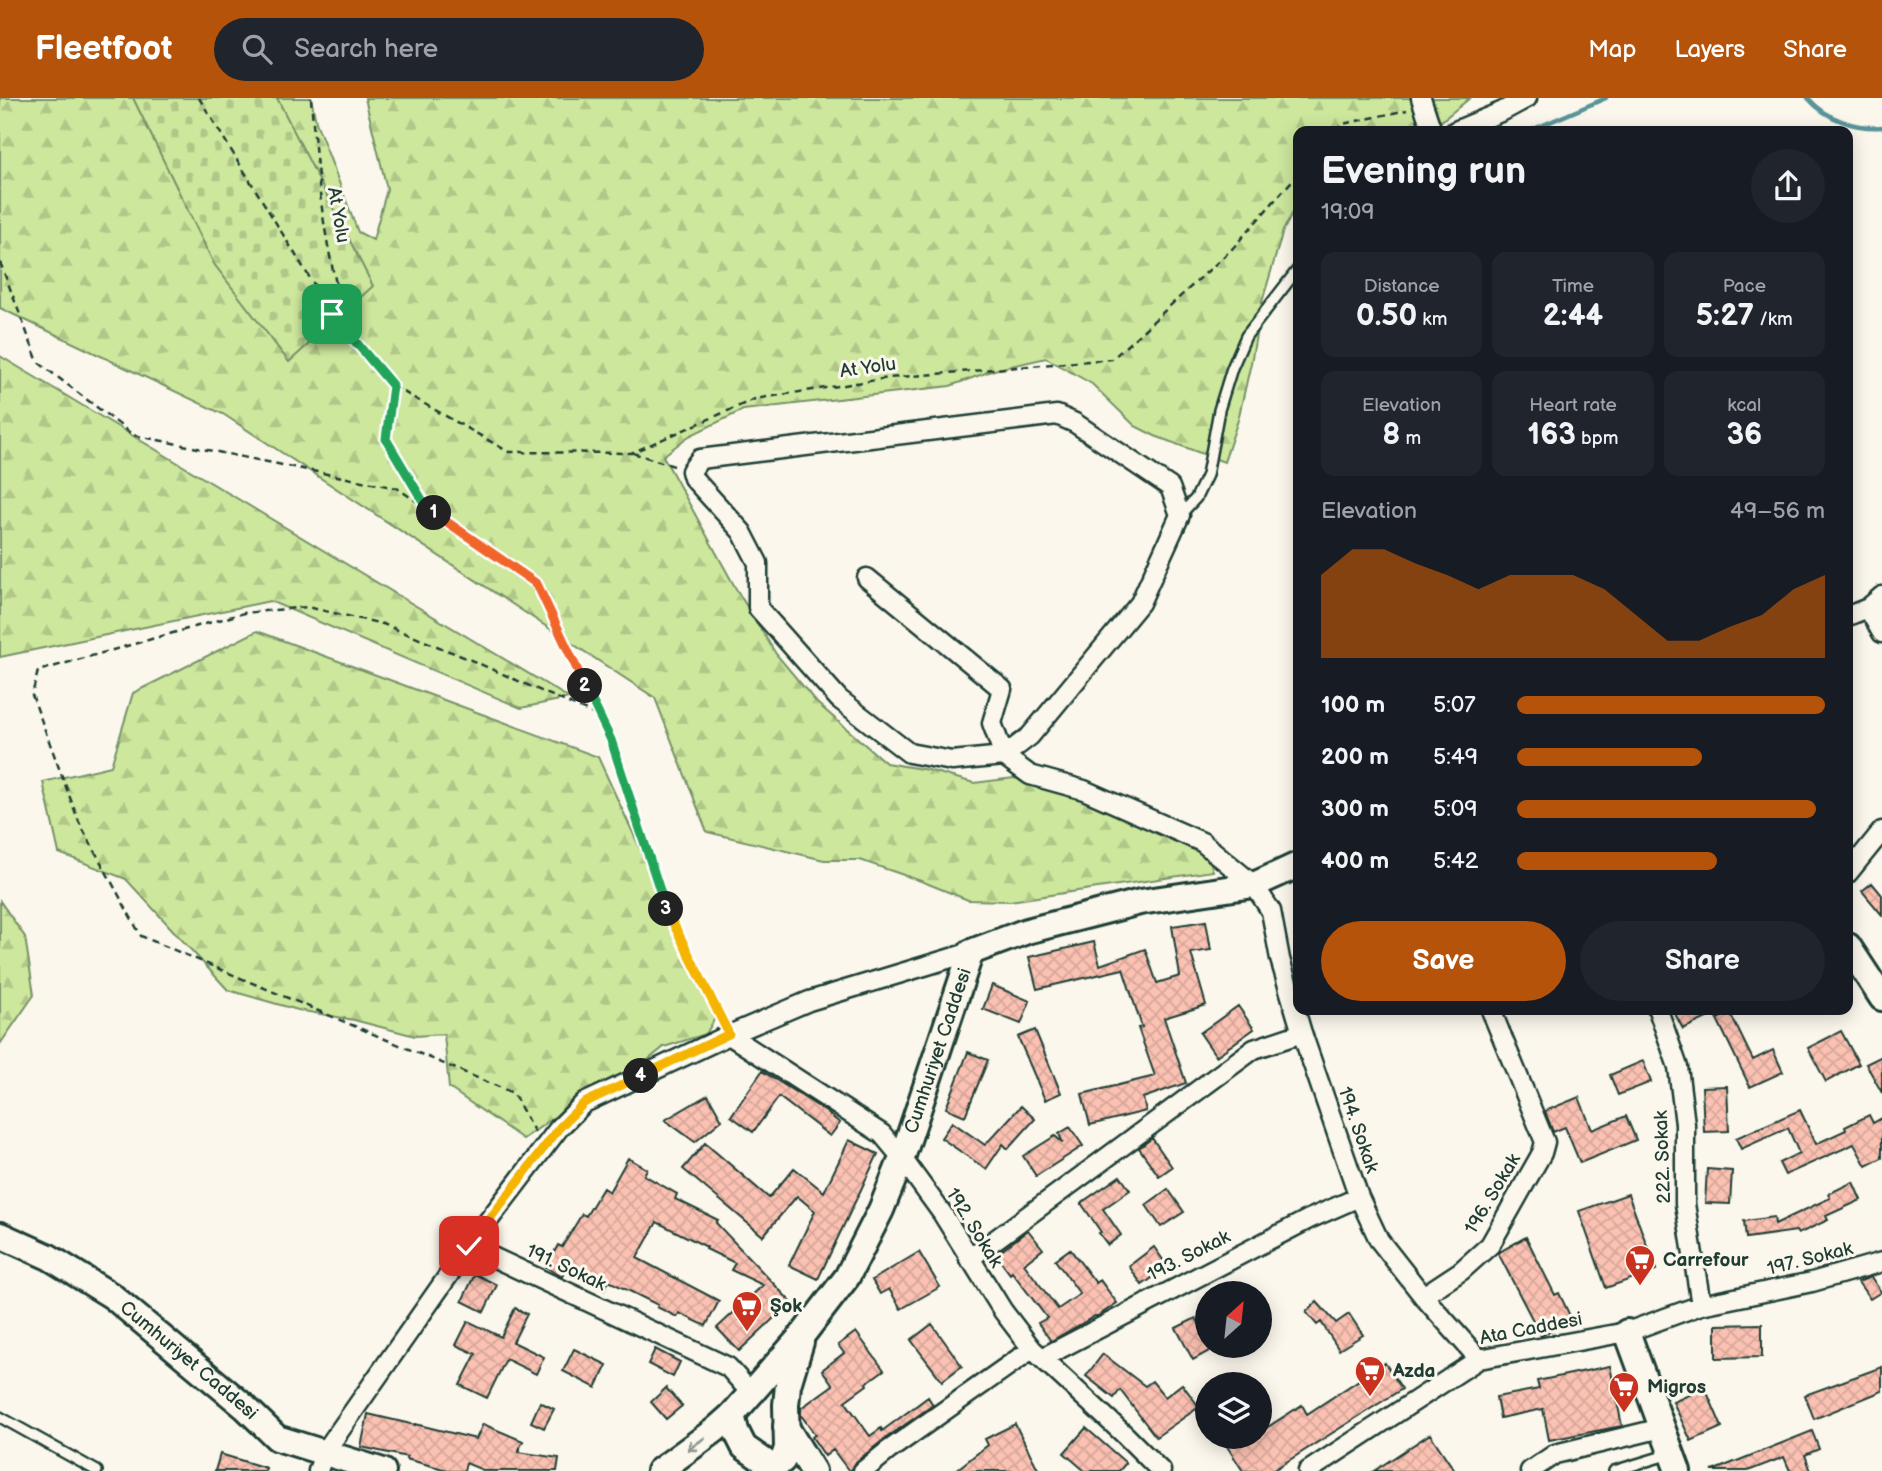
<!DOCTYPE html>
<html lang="en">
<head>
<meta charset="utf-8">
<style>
  :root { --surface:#171b24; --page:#20242c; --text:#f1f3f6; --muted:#9ea1a6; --accent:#b45309 }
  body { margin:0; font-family:"Balsamiq Sans",sans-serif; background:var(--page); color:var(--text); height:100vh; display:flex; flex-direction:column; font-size:26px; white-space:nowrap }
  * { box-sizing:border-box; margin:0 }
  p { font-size:23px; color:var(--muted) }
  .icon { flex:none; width:38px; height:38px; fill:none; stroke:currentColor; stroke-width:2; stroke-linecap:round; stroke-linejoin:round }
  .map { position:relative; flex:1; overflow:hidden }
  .drawer { position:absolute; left:1293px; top:28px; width:560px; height:889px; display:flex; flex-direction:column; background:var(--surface); border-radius:14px; box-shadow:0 4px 18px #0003 }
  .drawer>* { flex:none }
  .needle { width:46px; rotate:27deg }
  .controls { position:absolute; left:1195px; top:1183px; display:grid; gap:14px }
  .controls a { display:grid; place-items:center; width:77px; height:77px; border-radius:50%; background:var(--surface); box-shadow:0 4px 18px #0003; font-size:35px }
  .pin { position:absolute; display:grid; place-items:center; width:60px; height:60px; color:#fff; margin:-30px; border-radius:14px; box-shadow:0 4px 10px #0006 }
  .km { position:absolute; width:35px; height:35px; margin:-18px; border-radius:50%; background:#222; color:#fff; font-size:19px; line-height:35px; text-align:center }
  .round { display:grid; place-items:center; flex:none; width:74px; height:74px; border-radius:37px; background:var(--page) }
  .overview { display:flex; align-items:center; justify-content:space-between; height:119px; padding:0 28px }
  h1 { font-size:38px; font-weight:700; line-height:52px }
  .metrics { display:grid; grid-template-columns:repeat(3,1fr); gap:10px; height:119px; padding:7px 28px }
  .metrics div { display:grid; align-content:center; border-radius:14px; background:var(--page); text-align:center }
  .metrics b { font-size:30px; font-weight:700 }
  .metrics small { font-size:19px; font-weight:400 }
  .metrics p { font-size:19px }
  .chart { height:196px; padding:14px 28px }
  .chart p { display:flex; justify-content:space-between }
  .chart svg { width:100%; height:126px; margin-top:7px; fill:var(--accent); opacity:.7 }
  .button { display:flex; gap:14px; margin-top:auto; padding:14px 28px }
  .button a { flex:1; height:80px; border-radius:42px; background:var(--accent); color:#fff; font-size:28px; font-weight:700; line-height:80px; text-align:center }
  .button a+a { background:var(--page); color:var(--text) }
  ul { padding:0 28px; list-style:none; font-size:23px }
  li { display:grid; grid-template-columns:112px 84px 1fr; align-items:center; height:52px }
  li i { height:18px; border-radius:9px; background:var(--accent) }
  header { display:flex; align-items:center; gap:42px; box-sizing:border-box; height:98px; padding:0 35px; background:var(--accent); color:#fff }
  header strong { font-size:33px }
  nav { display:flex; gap:38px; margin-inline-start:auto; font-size:24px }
  .search { width:490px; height:63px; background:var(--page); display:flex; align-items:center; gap:18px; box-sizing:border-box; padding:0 24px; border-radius:38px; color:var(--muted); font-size:26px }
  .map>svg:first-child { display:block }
</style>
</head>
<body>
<header>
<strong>Fleetfoot</strong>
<div class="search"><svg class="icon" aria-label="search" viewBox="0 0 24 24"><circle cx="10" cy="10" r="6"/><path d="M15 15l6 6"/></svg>Search here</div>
<nav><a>Map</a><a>Layers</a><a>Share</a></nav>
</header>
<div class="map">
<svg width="1882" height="1373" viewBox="0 0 1882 1373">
  <defs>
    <pattern id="forest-firs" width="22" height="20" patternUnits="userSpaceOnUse" patternTransform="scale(1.75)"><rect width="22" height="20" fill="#cde79d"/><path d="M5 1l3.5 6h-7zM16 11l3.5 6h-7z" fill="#b0c788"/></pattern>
    <pattern id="cemetery-stones" width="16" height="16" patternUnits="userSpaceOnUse" patternTransform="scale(1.75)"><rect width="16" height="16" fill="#cde79d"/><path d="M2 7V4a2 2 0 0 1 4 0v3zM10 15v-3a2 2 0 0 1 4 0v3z" fill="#b0c788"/></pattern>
    <pattern id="building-cross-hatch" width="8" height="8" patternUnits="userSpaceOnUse" patternTransform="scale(1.75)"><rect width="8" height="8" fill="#fbc1b2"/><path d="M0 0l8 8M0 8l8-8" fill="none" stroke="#d7a79a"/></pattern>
  </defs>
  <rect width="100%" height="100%" fill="#fbf7ec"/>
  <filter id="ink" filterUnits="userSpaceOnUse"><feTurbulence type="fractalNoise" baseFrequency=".0143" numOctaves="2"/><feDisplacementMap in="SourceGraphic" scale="14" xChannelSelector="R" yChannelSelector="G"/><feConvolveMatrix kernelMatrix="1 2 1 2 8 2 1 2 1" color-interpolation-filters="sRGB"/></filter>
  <g filter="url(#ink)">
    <path fill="url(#forest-firs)" stroke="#769268" stroke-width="2" d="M0,0H311L316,24L358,134L373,142L387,91L365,0H1470L1429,33H1298V105L1283,133L1262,204L1251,265L1238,322L1224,364L1155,338L1135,328L1092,286L1046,260L994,272L950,288L743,312L689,338L663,358L735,489L776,556L817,605L886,665L928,672L974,685L1014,680L1068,692L1209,759L1213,773L1010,803L968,802L921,783L860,762H824L707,734L655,600L223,316L0,210Z
      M0,258L569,600L521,610L270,503L0,559Z
      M257,533L598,659L717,917L706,936L664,949L628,978L601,987L523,1041L449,990L444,936L415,938L354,922L298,912L228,892L126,781L59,755L43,684L111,668L133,595Z
      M0,803L25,839L34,897L0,946Z"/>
    <path fill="url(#cemetery-stones)" stroke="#769268" stroke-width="2" d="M133,0H277L373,188L289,264L214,166Z"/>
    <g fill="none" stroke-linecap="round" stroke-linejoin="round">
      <path stroke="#599499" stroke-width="4.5" d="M1808,0C1826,21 1855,31 1882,29
        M1529,33L1606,0"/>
    </g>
    <path fill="url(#building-cross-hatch)" stroke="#1f3d34" stroke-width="2" d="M1872,785L1882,797V817L1862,793Z
      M1206,823L1211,852L1191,855L1206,907L1164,920L1186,985L1143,1000L1146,1013L1090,1027L1082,996L1155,978L1138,930L1142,929L1123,871L1037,891L1029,859L1094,844L1100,867L1145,851L1157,885L1180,878L1172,828Z
      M992,887L1030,903L1021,926L983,911Z
      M1238,908L1254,931L1216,958L1200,935Z
      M1673,912H1724L1683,931Z
      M1730,915L1753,962L1773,952L1783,974L1750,989L1717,921Z
      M1035,932L1061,995L1045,1002L1018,939Z
      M1841,933L1859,966L1826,984L1808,950Z
      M968,954L988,962L965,1018L946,1010Z
      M1882,958V995L1866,966Z
      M1643,963L1651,984L1618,997L1610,977Z
      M762,973L822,1011L840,1025L830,1038L779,999L753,1034L731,1018Z
      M1727,988L1729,1033L1704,1034L1702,989Z
      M708,997L722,1022L695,1044L665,1022Z
      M1579,999L1592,1032L1626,1018L1636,1042L1580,1065L1565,1029L1553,1034L1545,1013Z
      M1021,1008L1035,1021L1008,1051L1003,1046L986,1071L941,1040L952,1024L985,1047Z
      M1800,1012L1816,1046L1846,1032L1845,1029L1869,1017L1873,1025L1882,1020V1060L1866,1068L1854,1046L1785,1077L1779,1065L1799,1055L1788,1030L1741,1051L1736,1040Z
      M1070,1029L1083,1048L1036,1078L1023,1058L1055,1038L1063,1045L1059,1036Z
      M1152,1040L1172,1069L1159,1078L1139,1050Z
      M849,1042L878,1056L818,1181L789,1167L815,1113L797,1098L763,1138L683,1071L705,1045L769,1100L794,1070L824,1094Z
      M628,1060L647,1071L644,1077L677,1096L675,1101L718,1122L716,1125L791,1204L739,1253L717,1230L763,1187L731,1172L735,1165L706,1151L707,1149L657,1124L637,1160L719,1203L706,1228L679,1215L677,1219L657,1209L658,1207L609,1183L604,1192L567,1170L562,1179L546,1169L558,1147L562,1149L582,1116L586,1118L603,1090L609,1094Z
      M1707,1071L1732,1073L1730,1106L1705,1105Z
      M1120,1078L1130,1092L1103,1111L1121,1137L1108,1147L1099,1135L1101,1134L1081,1105Z
      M1853,1084L1861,1102L1826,1118L1828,1122L1798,1136L1796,1133L1746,1140L1744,1123L1774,1119L1775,1126L1830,1100L1828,1096Z
      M1168,1091L1184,1114L1161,1129L1146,1107Z
      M1628,1096L1656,1172L1606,1190L1579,1113Z
      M1028,1132L1043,1151L1024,1166L1058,1211L1080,1196L1055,1162L1070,1151L1096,1185L1100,1182L1117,1205L1098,1218H1095L1051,1243L1038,1225L1047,1220L1012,1174L1010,1176L996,1157Z
      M1526,1139L1555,1197L1559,1195L1572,1222L1541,1238L1498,1155Z
      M1154,1149L1168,1169L1142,1187L1129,1168Z
      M919,1154L940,1189L901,1211L889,1191L880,1196L872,1182Z
      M475,1176L497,1187L484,1214L462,1203Z
      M1871,1179L1881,1194L1870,1201L1858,1184Z
      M1317,1204L1336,1225L1349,1216L1363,1237L1339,1252L1321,1224L1317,1227L1306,1214Z
      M515,1210L527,1216L513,1244L544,1259L536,1276L506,1261L487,1300L460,1287L476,1256L456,1247L468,1223L501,1239Z
      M1196,1220L1208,1241V1248H1211L1213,1251L1193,1262L1176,1230Z
      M932,1226L962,1268L942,1283L911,1242Z
      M1762,1226V1259L1716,1260V1227Z
      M856,1234L884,1272L866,1285L867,1287L845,1303L870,1338L881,1330L882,1333L928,1299L933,1307L882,1343L856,1364L852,1371L849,1373L833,1352L825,1358L812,1339L815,1337L801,1317V1310L833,1287L822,1272L844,1255L838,1247Z
      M574,1251L607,1267L596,1290L563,1273Z
      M655,1251L680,1264L673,1279L648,1266Z
      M1103,1256L1145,1288L1152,1283L1165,1299L1182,1286L1199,1309L1156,1339L1120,1292L1114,1300L1086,1278Z
      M1385,1265L1402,1291L1272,1373H1243L1221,1339H1260V1334L1302,1307L1307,1316Z
      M1610,1268L1622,1328L1549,1342L1543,1311L1500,1320L1496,1299L1539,1291L1537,1283Z
      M1882,1269V1293L1814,1321L1805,1297Z
      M666,1290L682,1308L666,1321L651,1304Z
      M1705,1290L1722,1329L1691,1343L1673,1304Z
      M540,1304L554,1311L544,1330L531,1324Z
      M368,1316L415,1327V1326L476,1341L483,1326L523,1343L518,1354L559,1360L557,1373H485L466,1365L464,1373H451L406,1361L407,1359L361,1349Z
      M1015,1326L1039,1373H955L988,1347L985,1341Z
      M1086,1330L1126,1365L1119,1373H1085L1064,1355Z
      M1812,1333L1819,1351L1805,1357L1811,1373H1790L1784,1359L1748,1373H1712Z
      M1430,1336L1455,1373H1374Z
      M220,1356L266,1370L265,1373H215Z"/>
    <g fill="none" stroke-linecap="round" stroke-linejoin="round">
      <g stroke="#1f3d34" stroke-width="14">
        <path id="lane" d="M1180,417L1196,400L1207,377L1219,312L1232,270L1246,238L1298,171
          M0,1319L97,1373
          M1614,1373L1670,1356"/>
      </g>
      <g stroke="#1f3d34" stroke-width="23">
        <path id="street" d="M1421,0L1432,33
          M1455,33L1503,13L1527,0
          M1057,317L1075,325L1170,389L1180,417L1140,505L1030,638L1004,658L952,663L909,655L839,601L758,510V465L742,434L693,380L691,373L700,361Z
          M867,480L1002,591L992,625L1004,658L1030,677L1084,692L1202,744L1254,787L1271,813L1280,861L1302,935L1359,1099L1379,1142L1423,1198L1479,1261
          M1868,510L1882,535
          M1848,518L1868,510L1882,498
          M1848,775L1882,733
          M1658,912L1678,969L1685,1026V1106L1701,1207
          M729,937L882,1036L902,1060L942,1115L1003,1213L1032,1251L1125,1337L1161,1373
          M469,1148L559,1030L584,1005L729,937L809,903L971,854
          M969,1161L1254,951L1302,935
          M1423,1198L1461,1173L1490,1147L1542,1055L1545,1044L1491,912
          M1042,1260L1309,1121L1359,1099
          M318,1373L324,1355L469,1148L728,1269L752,1296
          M863,1373L889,1352L1032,1251
          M1308,1373L1479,1261L1627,1234L1701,1207L1812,1184L1882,1164
          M1530,1373L1555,1356L1662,1330"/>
      </g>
      <g stroke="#1f3d34" stroke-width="30">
        <g id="secondary">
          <path d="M1848,848L1882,900"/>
          <path id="s1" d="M0,1137L49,1159L112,1198L245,1309L277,1340L383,1373"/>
          <path d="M1627,1234L1678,1373"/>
          <path d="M732,1317L736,1333L744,1349L774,1370"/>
          <path d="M786,1329L813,1373"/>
          <path d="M774,1370L783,1362L787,1350L786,1307L788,1287L801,1244"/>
          <path id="s2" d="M659,1373L715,1332L732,1317L804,1235L847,1179L881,1112L902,1060L971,854L1027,833L1140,804L1254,787L1298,767"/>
        </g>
      </g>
      <path stroke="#1f3d34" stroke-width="2.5" stroke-dasharray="7 5" stroke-linecap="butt" d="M199,0L332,216L393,288L509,354L631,355L755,301L889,280L1112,261L1232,151L1298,76
        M311,0C317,78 324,158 350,233
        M1336,33L1343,26L1407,12
        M0,164L38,264L133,337L397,390L537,486L611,642L665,809L722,922
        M393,288L385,341L425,406
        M633,355L674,368
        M535,1035L513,995L141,838L79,724L32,597L38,573L244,515L307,509L383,526L471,562L600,619"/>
      <use href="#lane" stroke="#fbf7ec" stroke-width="9"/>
      <use href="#street" stroke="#fbf7ec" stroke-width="18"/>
      <use href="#secondary" stroke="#fbf7ec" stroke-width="24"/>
    </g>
    <defs><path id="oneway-shaft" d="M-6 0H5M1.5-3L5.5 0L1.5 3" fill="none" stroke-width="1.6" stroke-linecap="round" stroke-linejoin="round" transform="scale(1.75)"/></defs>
    <use stroke="#8d9a90" href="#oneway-shaft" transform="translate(696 1346) rotate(144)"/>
  </g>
  <g fill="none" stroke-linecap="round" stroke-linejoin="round" filter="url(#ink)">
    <g stroke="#fff" stroke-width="14">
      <path id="split-1" d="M332,216L393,288L386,341L427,410L434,415"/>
    </g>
    <g stroke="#fff" stroke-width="14">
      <path id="split-2" d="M434,415L537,486L585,588"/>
    </g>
    <g stroke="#fff" stroke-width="14">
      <path id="split-3" d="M585,588L611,642L666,811"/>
    </g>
    <g stroke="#fff" stroke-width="14">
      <path id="split-4" d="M641,978L729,936L666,811"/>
    </g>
    <g stroke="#fff" stroke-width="14">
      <path id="split-5" d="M469,1148L559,1030L584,1005L641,978"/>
    </g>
    <use href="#split-1" stroke="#22a559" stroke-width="9"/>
    <use href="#split-2" stroke="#f0652b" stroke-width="9"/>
    <use href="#split-3" stroke="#22a559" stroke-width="9"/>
    <use href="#split-4" stroke="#f5b400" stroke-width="9"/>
    <use href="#split-5" stroke="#f5b400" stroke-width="9"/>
  </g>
  <defs>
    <g id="supermarket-pin" transform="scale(1.575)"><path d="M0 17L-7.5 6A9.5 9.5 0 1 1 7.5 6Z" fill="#c8321e" stroke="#fbf7ec"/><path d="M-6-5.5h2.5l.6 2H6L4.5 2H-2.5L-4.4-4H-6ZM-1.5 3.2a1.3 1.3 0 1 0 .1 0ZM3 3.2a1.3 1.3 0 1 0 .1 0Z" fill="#fff"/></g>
  </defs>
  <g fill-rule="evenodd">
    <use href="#supermarket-pin" x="1640" y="1162"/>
    <use href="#supermarket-pin" x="747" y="1208"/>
    <use href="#supermarket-pin" x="1370" y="1273"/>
    <use href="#supermarket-pin" x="1624" y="1289"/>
  </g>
  <g text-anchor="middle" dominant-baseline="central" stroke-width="6" stroke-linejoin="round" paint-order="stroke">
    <g font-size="19" fill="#1f3d34" stroke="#fbf7ec">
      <text transform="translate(338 117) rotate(80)">At Yolu</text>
      <text transform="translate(868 270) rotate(-8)">At Yolu</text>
      <text stroke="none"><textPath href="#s2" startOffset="516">Cumhuriyet Caddesi</textPath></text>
      <text transform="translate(1358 1032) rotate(71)">194. Sokak</text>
      <text transform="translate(1663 1059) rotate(-92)">222. Sokak</text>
      <text transform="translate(1493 1096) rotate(-59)">196. Sokak</text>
      <text transform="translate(974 1130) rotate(58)">192. Sokak</text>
      <text transform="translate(1189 1158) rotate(-27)">193. Sokak</text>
      <text transform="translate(1810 1161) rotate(-14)">197. Sokak</text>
      <text transform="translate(566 1170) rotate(25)">191. Sokak</text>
      <text transform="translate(1531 1231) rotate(-11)">Ata Caddesi</text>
      <text stroke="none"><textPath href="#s1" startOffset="228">Cumhuriyet Caddesi</textPath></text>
    </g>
    <g font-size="19" font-weight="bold" fill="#1f3d34" stroke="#fbf7ec" text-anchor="start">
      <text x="1663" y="1162">Carrefour</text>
      <text x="770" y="1208">Şok</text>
      <text x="1393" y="1273">Azda</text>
      <text x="1647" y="1289">Migros</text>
    </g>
  </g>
</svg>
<div class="controls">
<a><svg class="needle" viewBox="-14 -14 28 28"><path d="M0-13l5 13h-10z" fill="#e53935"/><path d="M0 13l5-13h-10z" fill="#9ea1a6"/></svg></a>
<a><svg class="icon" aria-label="layers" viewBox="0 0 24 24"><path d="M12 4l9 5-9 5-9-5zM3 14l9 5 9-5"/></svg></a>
</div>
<div class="pin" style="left:332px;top:216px;background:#1e9e55"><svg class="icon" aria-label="arrive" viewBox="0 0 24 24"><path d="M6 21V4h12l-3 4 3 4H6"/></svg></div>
<div class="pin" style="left:469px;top:1148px;background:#d93025"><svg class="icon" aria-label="check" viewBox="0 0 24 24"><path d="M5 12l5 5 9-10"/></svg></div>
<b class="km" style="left:434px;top:415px">1</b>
<b class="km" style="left:585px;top:588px">2</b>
<b class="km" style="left:666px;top:811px">3</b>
<b class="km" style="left:641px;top:978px">4</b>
<section class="drawer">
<div class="overview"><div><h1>Evening run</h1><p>19:09</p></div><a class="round"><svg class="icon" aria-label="share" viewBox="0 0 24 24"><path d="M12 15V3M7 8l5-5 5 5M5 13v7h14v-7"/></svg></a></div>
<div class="metrics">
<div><p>Distance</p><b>0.50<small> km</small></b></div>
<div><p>Time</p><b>2:44</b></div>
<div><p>Pace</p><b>5:27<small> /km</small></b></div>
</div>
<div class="metrics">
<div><p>Elevation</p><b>8<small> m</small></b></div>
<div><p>Heart rate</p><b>163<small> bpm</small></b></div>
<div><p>kcal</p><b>36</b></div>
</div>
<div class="chart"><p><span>Elevation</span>49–56 m</p>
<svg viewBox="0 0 160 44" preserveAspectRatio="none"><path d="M0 44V15L10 6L20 6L30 11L40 15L50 20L60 15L70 15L80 15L90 20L100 29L110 38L120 38L130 33L140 29L150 20L160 15V44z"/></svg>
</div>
<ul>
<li><b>100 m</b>5:07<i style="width:100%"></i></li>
<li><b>200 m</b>5:49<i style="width:60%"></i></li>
<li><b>300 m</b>5:09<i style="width:97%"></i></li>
<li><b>400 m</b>5:42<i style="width:65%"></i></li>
</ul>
<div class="button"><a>Save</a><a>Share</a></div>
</section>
</div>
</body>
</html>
